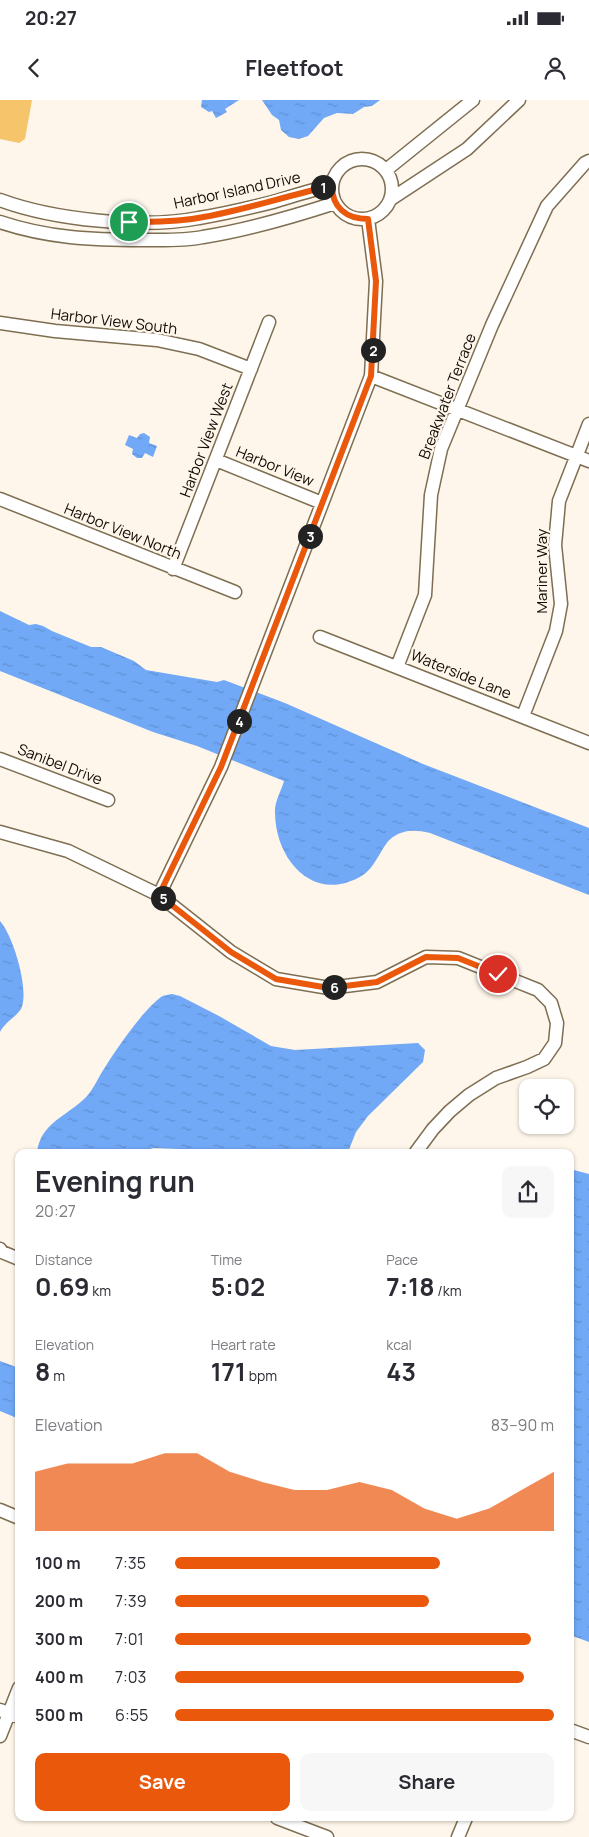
<!DOCTYPE html>
<html lang="en">
<head>
<meta charset="utf-8">
<style>
  :root { --surface:#fff; --page:#f7f7f7; --text:#2b2b33; --muted:#7c7c81; --accent:#ea580c }
  body { margin:0; font-family:Manrope,sans-serif; background:var(--page); color:var(--text); height:100vh; display:flex; flex-direction:column; font-size:19px; white-space:nowrap }
  * { box-sizing:border-box; margin:0 }
  p { font-size:16px; color:var(--muted) }
  .icon { flex:none; width:28px; height:28px; fill:none; stroke:currentColor; stroke-width:2; stroke-linecap:round; stroke-linejoin:round }
  .map { position:relative; flex:1; overflow:hidden }
  .details { position:absolute; left:15px; top:1049px; width:559px; height:672px; display:flex; flex-direction:column; background:var(--surface); border-radius:10px; box-shadow:0 1px 4px #0004 }
  .details>* { flex:none }
  .tools { position:absolute; left:519px; top:979px; display:grid; gap:10px }
  .tools a { display:grid; place-items:center; width:55px; height:55px; border-radius:10px; background:var(--surface); box-shadow:0 1px 4px #0004; font-size:25px }
  .pin { position:absolute; display:grid; place-items:center; width:42px; height:42px; color:#fff; margin:-21px; border:2px solid #fff; border-radius:50%; box-shadow:0 1px 5px #0007 }
  .km { position:absolute; width:25px; height:25px; margin:-12px; border-radius:50%; background:#222; color:#fff; font-size:14px; line-height:25px; text-align:center }
  .round { display:grid; place-items:center; flex:none; width:52px; height:52px; border-radius:10px; background:var(--page) }
  .head { display:flex; align-items:center; justify-content:space-between; height:85px; padding:0 20px }
  h1 { font-size:28px; font-weight:700; line-height:38px }
  .stats { display:grid; grid-template-columns:repeat(3,1fr); gap:8px; height:85px; padding:5px 20px }
  .stats div { display:grid; align-content:center }
  .stats b { font-size:25px; font-weight:700 }
  .stats small { font-size:14px; font-weight:400 }
  .stats p { font-size:14px }
  .chart { height:140px; padding:10px 20px }
  .chart p { display:flex; justify-content:space-between }
  .chart svg { width:100%; height:90px; margin-top:5px; fill:var(--accent); opacity:.7 }
  .action { display:flex; gap:10px; margin-top:auto; padding:10px 20px }
  .action a { flex:1; height:58px; border-radius:10px; background:var(--accent); color:#fff; font-size:20px; font-weight:700; line-height:58px; text-align:center }
  .action a+a { background:var(--page); color:var(--text) }
  ul { padding:0 20px; list-style:none; font-size:16px }
  li { display:grid; grid-template-columns:80px 60px 1fr; align-items:center; height:38px }
  li i { height:12px; border-radius:6px; background:var(--accent) }
  .status { display:flex; justify-content:space-between; align-items:center; height:35px; padding:0 25px; background:var(--surface); direction:ltr }
  .status svg { height:14px; fill:currentColor }
  header { display:flex; justify-content:space-between; align-items:center; height:65px; padding:0 20px; background:var(--surface); font-size:22px; font-weight:700 }
  .map>svg:first-child { display:block }
</style>
</head>
<body>
<div class="status"><b>20:27</b><svg viewBox="0 0 49 12"><path d="M0 12V9h3v3zM5 12V6h3v6zM10 12V3h3v9zM15 12V0h3v12zM26 1h20v11H26zM47 4h2v5h-2z"/></svg></div>
<header><svg class="icon" aria-label="back" viewBox="0 0 24 24"><path d="M15 5l-7 7 7 7"/></svg>Fleetfoot<svg class="icon" aria-label="person" viewBox="0 0 24 24"><circle cx="12" cy="8" r="4"/><path d="M4 21q1-7 8-7t8 7"/></svg></header>
<div class="map">
<svg width="589" height="1737" viewBox="0 0 589 1737">
  <defs>
    <pattern id="water-ripples" width="26" height="14" patternUnits="userSpaceOnUse" patternTransform="scale(1.25)"><rect width="26" height="14" fill="#71a9f7"/><path d="M2 4q2-2 4 0t4 0M15 11q2-2 4 0t4 0" fill="none" stroke="#6190d2"/></pattern>
  </defs>
  <rect width="100%" height="100%" fill="#fef6ea"/>
  <path fill="#f6c46b" d="M0,0H32L25,39L19,43L0,39Z"/>
  <path fill="url(#water-ripples)" d="M202,0H239L225,9L227,12L216,18L212,11L209,12L201,7Z
    M262,0H380L372,6L364,7L353,14L337,13L324,18L308,36L299,39L289,37L281,30L279,20L272,15Z
    M144,333L150,337L149,343L157,346L153,357L145,353L142,358H137L132,354L133,349L125,345L129,335L137,338L140,334Z
    M0,511L29,525L36,524L43,526L52,531L91,547H101L134,561L146,570L217,582L224,580L285,603L423,664L589,728V795L430,733C416,730 405,729 393,737C382,744 377,766 363,775C315,805 276,761 275,714C274,702 281,692 284,681L197,646L153,632L0,571Z
    M0,821C13,835 30,891 21,909C15,918 5,922 0,932Z
    M172,894L180,896L219,916L271,946L295,950L418,943L425,950L423,962L368,1016L356,1032L348,1052H196L179,1049L154,1048L137,1052H37C41,1024 63,1018 83,1000C92,992 96,982 102,972C115,951 142,911 161,897C164,895 168,895 172,894Z
    M570,1069L589,1074V1542L570,1535Z
    M0,1261L19,1268V1319L0,1311Z"/>
  <g fill="none" stroke-linecap="round" stroke-linejoin="round">
    <g stroke="#7e6e52" stroke-width="15">
      <path id="minor" d="M332 89a30 30 0 1 1 60 0a30 30 0 1 1-60 0Z
        M386,70L473,0
        M391,99L467,49L519,0
        M0,100C54,120 143,129 199,118C224,114 249,108 273,102C293,96 312,90 332,85
        M0,122C48,138 92,140 142,140C162,140 183,141 203,137C248,130 292,117 335,103
        M0,223L55,231L157,240L199,249L251,269
        M371,276L589,361
        M216,360L322,403
        M0,399L235,492
        M173,469L269,222
        M320,537L589,643
        M397,567L425,495L431,395L441,349L492,225L547,106L585,63L589,61
        M523,616L556,531L561,504L555,445L559,401L589,324
        M0,659L108,700
        M0,732L68,751L159,795L231,852L276,879L329,888L377,882L426,857L458,858L538,890L551,903L557,923L555,943L544,959L527,967L496,978L469,995L450,1011L433,1029L416,1052
        M159,795L221,667L371,276L376,181L368,119
        M0,1149L2,1152L19,1159
        M0,1410L19,1418
        M0,1610L19,1617
        M570,1630L589,1637
        M0,1636L19,1588
        M277,1718L327,1737
        M458,1737L466,1718"/>
    </g>
    <use href="#minor" stroke="#fff" stroke-width="12"/>
  </g>
  <g fill="none" stroke-linecap="round" stroke-linejoin="round">
    <g stroke="#fff" stroke-width="10">
      <path id="route" d="M129,122C152,122 175,122 198,118C244,111 287,95 332,86C332,107 346,119 368,119L376,181L371,276L221,667L159,795L231,852L276,879L329,888L377,882L426,857L458,858L498,874"/>
    </g>
    <use href="#route" stroke="#ea580c" stroke-width="6"/>
  </g>
  <g text-anchor="middle" dominant-baseline="central" stroke-width="4.5" stroke-linejoin="round" paint-order="stroke">
    <g font-size="15" fill="#110b03" stroke="#fef6ea">
      <text transform="translate(237 90) rotate(-12)">Harbor Island Drive</text>
      <text transform="translate(114 221) rotate(7)">Harbor View South</text>
      <text transform="translate(447 296) rotate(-69)">Breakwater Terrace</text>
      <text transform="translate(206 340) rotate(-69)">Harbor View West</text>
      <text transform="translate(275 366) rotate(22)">Harbor View</text>
      <text transform="translate(123 431) rotate(22)">Harbor View North</text>
      <text transform="translate(541 471) rotate(-90)">Mariner Way</text>
      <text transform="translate(461 574) rotate(22)">Waterside Lane</text>
      <text transform="translate(60 664) rotate(21)">Sanibel Drive</text>
    </g>
  </g>
</svg>
<div class="tools">
<a><svg class="icon" aria-label="locate" viewBox="0 0 24 24"><circle cx="12" cy="12" r="6"/><path d="M12 2v4M12 18v4M2 12h4M18 12h4"/></svg></a>
</div>
<div class="pin" style="left:129px;top:122px;background:#1e9e55"><svg class="icon" aria-label="arrive" viewBox="0 0 24 24"><path d="M6 21V4h12l-3 4 3 4H6"/></svg></div>
<div class="pin" style="left:498px;top:874px;background:#d93025"><svg class="icon" aria-label="check" viewBox="0 0 24 24"><path d="M5 12l5 5 9-10"/></svg></div>
<b class="km" style="left:323px;top:87px">1</b>
<b class="km" style="left:373px;top:250px">2</b>
<b class="km" style="left:310px;top:436px">3</b>
<b class="km" style="left:239px;top:621px">4</b>
<b class="km" style="left:163px;top:798px">5</b>
<b class="km" style="left:334px;top:887px">6</b>
<section class="details">
<div class="head"><div><h1>Evening run</h1><p>20:27</p></div><a class="round"><svg class="icon" aria-label="share" viewBox="0 0 24 24"><path d="M12 15V3M7 8l5-5 5 5M5 13v7h14v-7"/></svg></a></div>
<div class="stats">
<div><p>Distance</p><b>0.69<small> km</small></b></div>
<div><p>Time</p><b>5:02</b></div>
<div><p>Pace</p><b>7:18<small> /km</small></b></div>
</div>
<div class="stats">
<div><p>Elevation</p><b>8<small> m</small></b></div>
<div><p>Heart rate</p><b>171<small> bpm</small></b></div>
<div><p>kcal</p><b>43</b></div>
</div>
<div class="chart"><p><span>Elevation</span>83–90 m</p>
<svg viewBox="0 0 160 44" preserveAspectRatio="none"><path d="M0 44V15L10 11L20 11L30 11L40 6L50 6L60 15L70 20L80 24L90 24L100 20L110 24L120 33L130 38L140 33L150 24L160 15V44z"/></svg>
</div>
<ul>
<li><b>100 m</b>7:35<i style="width:70%"></i></li>
<li><b>200 m</b>7:39<i style="width:67%"></i></li>
<li><b>300 m</b>7:01<i style="width:94%"></i></li>
<li><b>400 m</b>7:03<i style="width:92%"></i></li>
<li><b>500 m</b>6:55<i style="width:100%"></i></li>
</ul>
<div class="action"><a>Save</a><a>Share</a></div>
</section>
</div>
</body>
</html>
